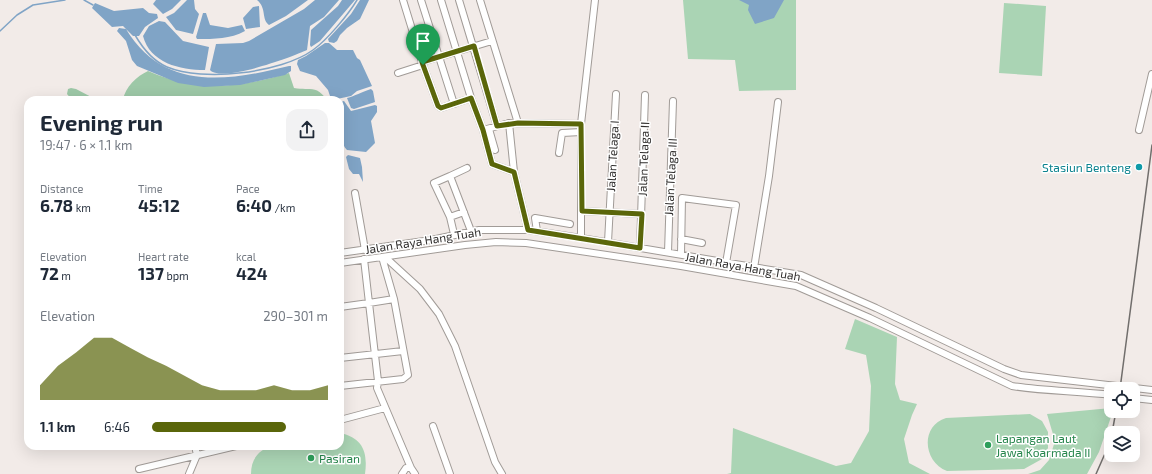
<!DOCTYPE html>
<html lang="en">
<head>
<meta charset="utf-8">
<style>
  :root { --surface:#fff; --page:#f2f2f3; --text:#1f2937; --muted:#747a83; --accent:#5a660a }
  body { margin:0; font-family:"Exo 2",sans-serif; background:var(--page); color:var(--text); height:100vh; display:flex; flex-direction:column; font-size:15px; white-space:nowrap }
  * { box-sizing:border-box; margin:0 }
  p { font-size:13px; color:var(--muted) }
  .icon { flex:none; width:22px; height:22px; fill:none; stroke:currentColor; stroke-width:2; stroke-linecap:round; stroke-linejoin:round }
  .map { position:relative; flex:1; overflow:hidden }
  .sheet { position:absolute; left:24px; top:96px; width:320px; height:354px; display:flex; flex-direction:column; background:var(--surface); border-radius:12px; box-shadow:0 4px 16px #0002 }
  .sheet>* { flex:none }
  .fabs { position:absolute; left:1104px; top:382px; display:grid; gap:8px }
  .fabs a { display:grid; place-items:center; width:36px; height:36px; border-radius:8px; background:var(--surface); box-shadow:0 4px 16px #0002; font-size:20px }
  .pin { position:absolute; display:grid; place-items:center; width:34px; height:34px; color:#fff; margin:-41px -17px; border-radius:50% 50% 50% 0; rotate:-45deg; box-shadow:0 0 4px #0007 }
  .pin .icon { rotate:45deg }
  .round { display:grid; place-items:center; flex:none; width:42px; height:42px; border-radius:12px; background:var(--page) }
  .head { display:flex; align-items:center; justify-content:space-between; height:68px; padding:0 16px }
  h1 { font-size:22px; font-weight:700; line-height:30px }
  .stats { display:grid; grid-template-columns:repeat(3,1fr); gap:6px; height:68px; padding:4px 16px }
  .stats div { display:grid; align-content:center }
  .stats b { font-size:17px; font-weight:700 }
  .stats small { font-size:11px; font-weight:400 }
  .stats p { font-size:11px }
  .chart { height:112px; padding:8px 16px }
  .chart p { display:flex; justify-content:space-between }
  .chart svg { width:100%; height:72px; margin-top:4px; fill:var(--accent); opacity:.7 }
  ul { padding:0 16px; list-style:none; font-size:13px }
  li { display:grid; grid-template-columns:64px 48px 1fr; align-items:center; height:30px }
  li i { height:10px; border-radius:5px; background:var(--accent) }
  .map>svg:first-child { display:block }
</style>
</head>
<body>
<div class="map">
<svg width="1152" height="474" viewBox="0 0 1152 474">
  <rect width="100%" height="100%" fill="#f2ebe8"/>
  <path fill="#aad4b4" d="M683,0H796V90L739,91L735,60L688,59Z
    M1004,3L1046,6L1042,76L999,73Z
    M855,319L897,337L895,384L900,400L917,404L912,415L904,439L909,463L930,474H727L731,473L733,428L836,466L851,463L869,431L871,386L866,355L845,349Z
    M1111,408V411H1113L1099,452L1087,474H1028L1040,470L1049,460L1055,441L1047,414Z
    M1030,414L1042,421L1048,432V448L1042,459L1024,469L947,471C923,462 920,426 946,418Z
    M340,433C363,438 368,452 365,474H251C251,459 259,449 273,446H340Z"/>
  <path fill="#9dc8a7" d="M148,71C199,93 237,88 289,73L294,88C310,91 316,84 327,100H123C125,87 137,76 148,71Z
    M71,88L76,89L97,100H72L67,94L68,89Z"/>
  <path fill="#80a4c6" d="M156,0H181L172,9L163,14L153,4Z
    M187,0H194L195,9L199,14L193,34L176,30L166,17L174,13Z
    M257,0H308L286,16L269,25C261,19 267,8 257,0Z
    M315,0H339L324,17L310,26L307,50C292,57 222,83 210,70L216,44L243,43L249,41L304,9Z
    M342,0H355L320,41L311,47L310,45L311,30L338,6Z
    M360,0H369L360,19L347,28L340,35L337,41L334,43L329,42L328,39L351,14Z
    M739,0H784L774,18L755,24L748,10L749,5Z
    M95,3L114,11L143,8L149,13L157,14L158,18L145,27L139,36H133L123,26L112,27L92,8Z
    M259,6L260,27L246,29L243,18L253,7Z
    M203,13H206L210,25L228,28L242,25L245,31C230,39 215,39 197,39L196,37Z
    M159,21L165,22L183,41L209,47L205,70C180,70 150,63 143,36L149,26Z
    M119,28L126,29C164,92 228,81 289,66H291V71L285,75L240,85L204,87L178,83L137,66L132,60L126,41L117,31Z
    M325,43H329L337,50H353L357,58L360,60L372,86L357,91L351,96L337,99L330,96L328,90L316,76L300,71L297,64L298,60L306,56Z
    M371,89L373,91L375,102L354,109L351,108L347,98C355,96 361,92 371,89Z
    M344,101L351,111L375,105L377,106V112L371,121L375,143L366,152L347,150C338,142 340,113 340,102Z
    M348,155L360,158L362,167L363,182L359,174H353L349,169L346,157Z"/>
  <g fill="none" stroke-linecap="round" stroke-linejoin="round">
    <path stroke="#80a4c6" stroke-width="1.5" d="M84,0L93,5
      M0,31L17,15L33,5L65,0
      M135,35C142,47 153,61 167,67C203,82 281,73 313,50C327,40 348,15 357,0"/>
    <g stroke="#a19b97" stroke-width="8">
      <path id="minor" d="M403,0L423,65L438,106L441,108L471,98
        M421,0L454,104
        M441,0L471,98L483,130L492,164L514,172L528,230
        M459,0L497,126
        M480,0L518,123
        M422,62L492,41
        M398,73L423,65
        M509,123L514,172
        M489,129L495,150
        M483,130L509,123L581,124
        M1139,130L1152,74
        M559,153L562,133L581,132
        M467,168L450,176L471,231
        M450,176L434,183L450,217L454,234
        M355,193L365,250
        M582,211L641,214
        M450,217L464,212
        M537,231L535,218L570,224
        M581,238V124L595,0
        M681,239L702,243
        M608,242L616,94
        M640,248L645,95
        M668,252L673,101
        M340,253L431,240L479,230H528L581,238L801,275L876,308L1004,369L1021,375L1152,390
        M681,254L682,198L736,205L726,263
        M385,257L420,289L439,314L455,346L495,462L502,474
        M364,259L369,303L394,299
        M340,263L465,245L496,242L526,243L681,266L796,286L870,318L1012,386C1044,391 1078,391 1111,395
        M754,268L769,176L778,102
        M340,307L369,303L378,381L377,388L411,468
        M340,358L403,351
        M340,386L403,379L408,375L394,299L382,257
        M1133,398L1152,400
        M340,420L385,408
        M433,426L450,474
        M139,469L236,446
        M189,474L197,455L195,446
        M402,474L406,468H411L415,474"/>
    </g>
    <use href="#minor" stroke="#fff" stroke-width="6"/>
    <path stroke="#716e6c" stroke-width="1.5" d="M1120,389L1152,145
      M1112,433L1116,411
      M1096,474L1107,449L1111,435"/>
  </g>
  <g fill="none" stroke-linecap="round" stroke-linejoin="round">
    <g stroke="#fff" stroke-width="8">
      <path id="route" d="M474,46L497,126L518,123L581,124L582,211L642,214L640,248L528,230L514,172L492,164L483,130L471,98L441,108L438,106L423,65L422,62Z"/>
    </g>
    <use href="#route" stroke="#5a660a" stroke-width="5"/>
  </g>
  <circle fill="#0f9aa8" stroke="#fff" stroke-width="1.5" cx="1139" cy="167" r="4"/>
  <g fill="#2e9e5b" stroke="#fff" stroke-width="1.5">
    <circle cx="988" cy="445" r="4"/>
    <circle cx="311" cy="458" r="4"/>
  </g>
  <g text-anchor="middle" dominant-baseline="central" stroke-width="3" stroke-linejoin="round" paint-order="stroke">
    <g font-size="12" fill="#302e2d" stroke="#fff">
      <text transform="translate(612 156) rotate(-87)">Jalan Telaga I</text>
      <text transform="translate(643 159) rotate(-88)">Jalan Telaga II</text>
      <text transform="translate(670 177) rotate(-87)">Jalan Telaga III</text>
      <text transform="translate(423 240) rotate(-9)">Jalan Raya Hang Tuah</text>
      <text transform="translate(743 266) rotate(10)">Jalan Raya Hang Tuah</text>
    </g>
    <g font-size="12" fill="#0d838f" stroke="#fff" text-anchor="end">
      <text x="1131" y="167">Stasiun Benteng</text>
    </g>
    <g font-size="12" fill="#27864d" stroke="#fff" text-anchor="start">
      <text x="996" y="438">Lapangan Laut<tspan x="996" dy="14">Jawa Koarmada II</tspan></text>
      <text x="319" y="458">Pasiran</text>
    </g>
  </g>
</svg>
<div class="fabs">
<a><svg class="icon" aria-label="locate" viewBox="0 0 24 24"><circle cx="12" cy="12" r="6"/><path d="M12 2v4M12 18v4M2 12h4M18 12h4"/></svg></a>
<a><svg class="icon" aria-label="layers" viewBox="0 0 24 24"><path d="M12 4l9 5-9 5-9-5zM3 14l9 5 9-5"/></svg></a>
</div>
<div class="pin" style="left:423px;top:65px;background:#1e9e55"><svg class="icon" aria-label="arrive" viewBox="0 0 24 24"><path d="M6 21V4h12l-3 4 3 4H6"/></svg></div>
<section class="sheet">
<div class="head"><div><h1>Evening run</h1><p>19:47 · 6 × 1.1 km</p></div><a class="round"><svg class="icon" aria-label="share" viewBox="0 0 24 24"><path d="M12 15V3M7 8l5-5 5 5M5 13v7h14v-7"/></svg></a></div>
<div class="stats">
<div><p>Distance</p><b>6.78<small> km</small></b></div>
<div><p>Time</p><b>45:12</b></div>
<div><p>Pace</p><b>6:40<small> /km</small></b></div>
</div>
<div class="stats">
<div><p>Elevation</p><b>72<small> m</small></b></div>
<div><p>Heart rate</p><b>137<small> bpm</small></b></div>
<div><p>kcal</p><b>424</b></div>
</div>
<div class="chart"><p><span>Elevation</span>290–301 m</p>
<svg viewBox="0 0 160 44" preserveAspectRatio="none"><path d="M0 44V35L10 23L20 15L30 6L40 6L50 12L60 18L70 23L80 29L90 35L100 38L110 38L120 38L130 35L140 38L150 38L160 35V44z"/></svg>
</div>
<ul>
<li><b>1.1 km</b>6:46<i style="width:76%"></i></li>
</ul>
</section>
</div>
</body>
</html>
